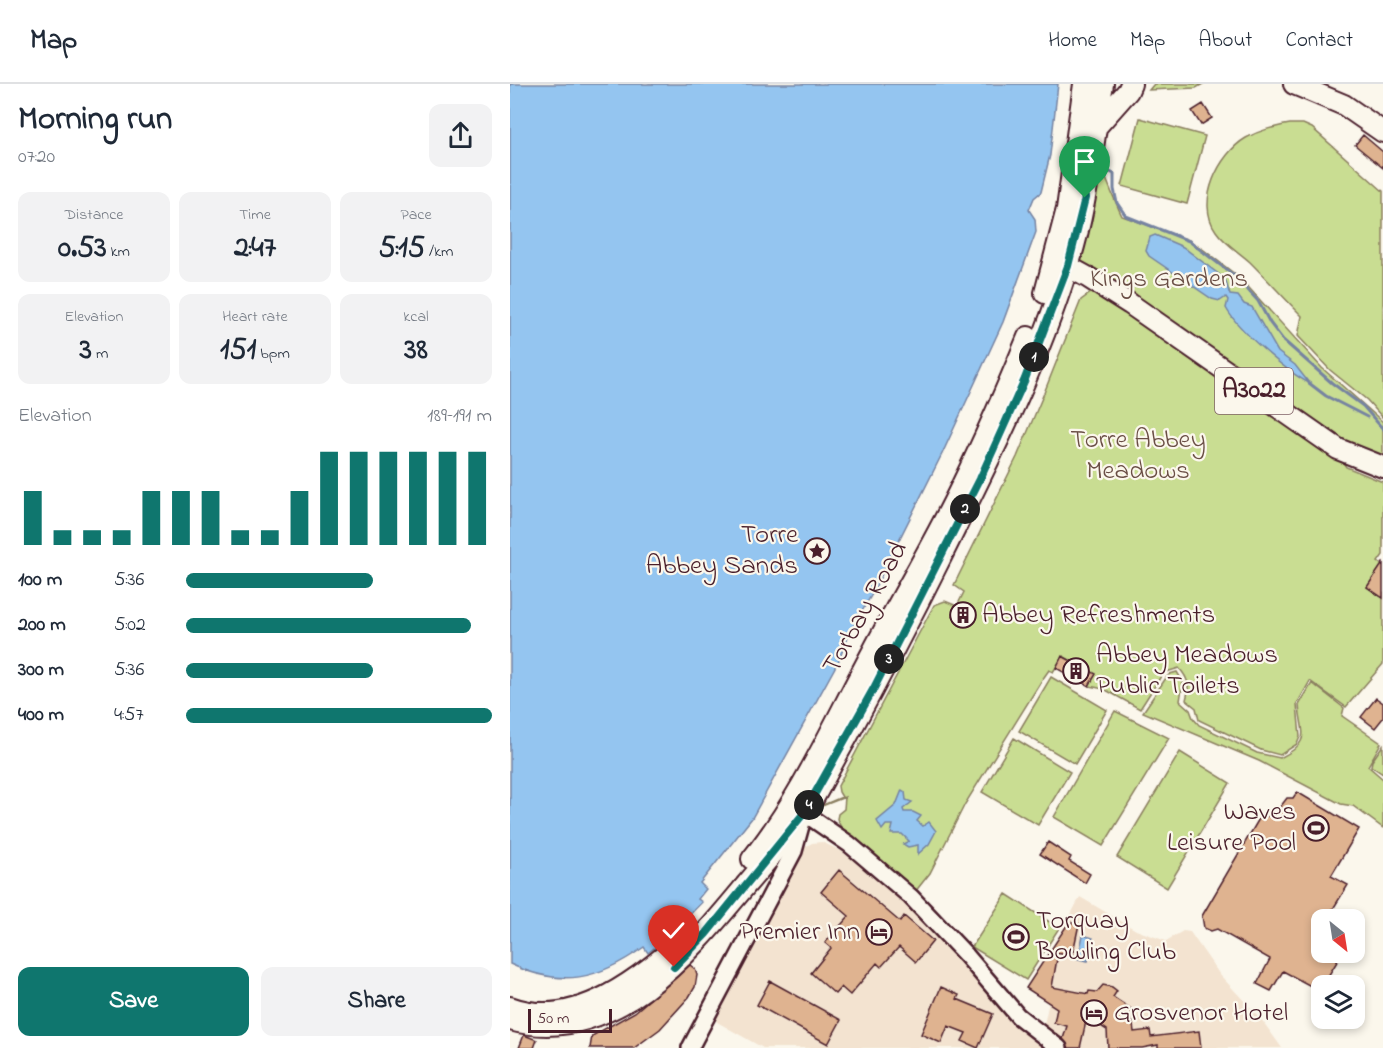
<!DOCTYPE html>
<html lang="en">
<head>
<meta charset="utf-8">
<style>
  :root { --surface:#fff; --page:#f2f2f3; --text:#1f2937; --muted:#747a83; --line:#e0e1e3; --accent:#0f766e }
  body { margin:0; font-family:"Indie Flower",sans-serif; background:var(--page); color:var(--text); height:100vh; display:flex; flex-direction:column; font-size:22px; white-space:nowrap }
  * { box-sizing:border-box; margin:0 }
  p { font-size:20px; color:var(--muted) }
  .icon { flex:none; width:33px; height:33px; fill:none; stroke:currentColor; stroke-width:2; stroke-linecap:round; stroke-linejoin:round }
  .map { position:relative; flex:1; overflow:hidden }
  .side { display:flex; flex-direction:column; background:var(--surface); width:510px }
  .side>* { flex:none }
  .needle { width:39px; rotate:150deg }
  .fabs { position:absolute; left:801px; top:825px; display:grid; gap:12px }
  .fabs a { display:grid; place-items:center; width:54px; height:54px; border-radius:12px; background:var(--surface); box-shadow:0 3px 9px #0003; font-size:30px }
  .scale { position:absolute; left:18px; bottom:15px; width:84px; box-sizing:border-box; padding-left:6px; border:3px solid #4a1f2b; border-top:0; font-size:16px; line-height:21px; white-space:nowrap; color:#4a1f2b; -webkit-text-stroke:4px #fbf7ec; paint-order:stroke }
  .pin { position:absolute; display:grid; place-items:center; width:51px; height:51px; color:#fff; margin:-62px -26px; border-radius:50% 50% 50% 0; rotate:-45deg; box-shadow:0 0 6px #0007 }
  .pin .icon { rotate:45deg }
  .km { position:absolute; width:30px; height:30px; margin:-15px; border-radius:50%; background:#222; color:#fff; font-size:16px; line-height:30px; text-align:center }
  .round { display:grid; place-items:center; flex:none; width:63px; height:63px; border-radius:12px; background:var(--page) }
  .head { display:flex; align-items:center; justify-content:space-between; height:102px; padding:0 18px }
  h1 { font-size:33px; font-weight:700; line-height:45px }
  .metrics { display:grid; grid-template-columns:repeat(3,1fr); gap:9px; height:102px; padding:6px 18px }
  .metrics div { display:grid; align-content:center; border-radius:12px; background:var(--page); text-align:center }
  .metrics b { font-size:30px; font-weight:700 }
  .metrics small { font-size:16px; font-weight:400 }
  .metrics p { font-size:16px }
  .chart { height:168px; padding:12px 18px }
  .chart p { display:flex; justify-content:space-between }
  .chart svg { width:100%; height:108px; margin-top:6px; stroke:var(--accent); stroke-width:6 }
  .primary-button { display:flex; gap:12px; margin-top:auto; padding:12px 18px }
  .primary-button a { flex:1; height:69px; border-radius:12px; background:var(--accent); color:#fff; font-size:24px; font-weight:700; line-height:69px; text-align:center }
  .primary-button a+a { background:var(--page); color:var(--text) }
  ul { padding:0 18px; list-style:none; font-size:20px }
  li { display:grid; grid-template-columns:96px 72px 1fr; align-items:center; height:45px }
  li i { height:15px; border-radius:8px; background:var(--accent) }
  header { display:flex; align-items:center; gap:36px; box-sizing:border-box; height:84px; padding:0 30px; background:var(--surface); border-bottom:2px solid var(--line) }
  header strong { font-size:28px }
  nav { display:flex; gap:33px; margin-inline-start:auto; font-size:21px }
  main { display:flex; flex:1; min-height:0 }
  .map>svg:first-child { display:block }
</style>
</head>
<body>
<header>
<strong>Map</strong>
<nav><a>Home</a><a>Map</a><a>About</a><a>Contact</a></nav>
</header>
<main>
<section class="side">
<div class="head"><div><h1>Morning run</h1><p>07:20</p></div><a class="round"><svg class="icon" aria-label="share" viewBox="0 0 24 24"><path d="M12 15V3M7 8l5-5 5 5M5 13v7h14v-7"/></svg></a></div>
<div class="metrics">
<div><p>Distance</p><b>0.53<small> km</small></b></div>
<div><p>Time</p><b>2:47</b></div>
<div><p>Pace</p><b>5:15<small> /km</small></b></div>
</div>
<div class="metrics">
<div><p>Elevation</p><b>3<small> m</small></b></div>
<div><p>Heart rate</p><b>151<small> bpm</small></b></div>
<div><p>kcal</p><b>38</b></div>
</div>
<div class="chart"><p><span>Elevation</span>189–191 m</p>
<svg viewBox="0 0 160 44" preserveAspectRatio="none"><path d="M5 44V22M15 44V38M25 44V38M35 44V38M45 44V22M55 44V22M65 44V22M75 44V38M85 44V38M95 44V22M105 44V6M115 44V6M125 44V6M135 44V6M145 44V6M155 44V6"/></svg>
</div>
<ul>
<li><b>100 m</b>5:36<i style="width:61%"></i></li>
<li><b>200 m</b>5:02<i style="width:93%"></i></li>
<li><b>300 m</b>5:36<i style="width:61%"></i></li>
<li><b>400 m</b>4:57<i style="width:100%"></i></li>
</ul>
<div class="primary-button"><a>Save</a><a>Share</a></div>
</section>
<div class="map">
<svg width="873" height="964" viewBox="0 0 873 964">
  <rect width="100%" height="100%" fill="#fbf7ec"/>
  <filter id="ink" filterUnits="userSpaceOnUse"><feTurbulence type="fractalNoise" baseFrequency=".0167" numOctaves="2"/><feDisplacementMap in="SourceGraphic" scale="12" xChannelSelector="R" yChannelSelector="G"/><feConvolveMatrix kernelMatrix="1 2 1 2 8 2 1 2 1" color-interpolation-filters="sRGB"/></filter>
  <g filter="url(#ink)">
    <path fill="#f3e3d0" d="M312,758L333,768L376,800L413,834L538,964H253L207,938L205,929L287,772L295,763L302,759Z
      M570,813L626,846L656,857L673,847L680,848L710,891L751,935L772,964H559L533,945L544,895L550,851Z"/>
    <path fill="#c9dd92" stroke="#8a7e5e" stroke-width="1.5" d="M644,0H693L686,4L639,6Z
      M630,34L695,52L677,120L612,102Z
      M780,40H793L802,44L873,107V334L857,316L820,286L788,252L792,232C774,214 758,196 740,178C729,168 714,159 706,147C685,118 709,70 736,54C750,46 764,43 780,40Z
      M583,64C594,86 601,110 612,132L679,156L694,166L730,194L812,284L873,338V383L558,182Z
      M585,206L830,374L836,383L873,398V471L868,478L872,481L857,503L870,512L873,509V580L836,623L800,597L787,620L790,653L787,660L770,671L751,666L689,636L686,624L676,616C680,603 679,595 669,584L653,589L630,625L594,605L579,602L585,590L553,572L543,588L539,586L532,596L455,720L420,789L401,813L339,760L327,735L328,730L334,725L335,713L294,729L332,713L329,708L328,702L424,521L435,517L447,522L454,508L444,501L507,373L534,309L571,216Z
      M667,588L673,598L670,617L680,626L683,634L689,641L747,669L770,674C803,657 791,650 789,621L802,599L834,624L832,632L871,659L858,682L873,695V744L843,722L831,720L749,677L633,628L656,594L660,590Z
      M541,593L597,626L565,680L509,647Z
      M605,627L659,654L593,762L544,733Z
      M504,654L560,688L528,741L472,708Z
      M873,661V690L861,682L862,677Z
      M670,668L720,699L657,804L607,773Z
      M496,810L549,844L516,896L462,863Z"/>
    <path fill="#94c5f0" stroke="#7683a1" stroke-width="1.5" d="M0,0H548L540,71L531,108L524,114L519,126L525,135L526,148L493,238L433,368L362,510L339,550L329,576L242,734L190,799L196,805L188,815L192,818L160,851L138,869L134,863C88,896 52,904 0,880Z
      M645,151L673,163L715,195L720,211L728,212L734,220L742,223L768,268L785,281L799,299C776,287 728,246 716,224L718,216L716,213L710,217L702,215L639,172L636,167L640,153Z
      M392,706L395,708L396,716L402,718L393,725L394,728H403L411,732L407,737L413,742L419,738L426,747L419,760L408,770V761L398,763L393,760L399,757L392,750H381L383,741H376L372,746L367,737L386,721Z
      M573,851L583,854L578,877L568,875Z"/>
    <g fill="none" stroke-linecap="round" stroke-linejoin="round">
      <path stroke="#7683a1" stroke-width="3" d="M598,87L604,90V105L607,119L616,132L679,157L726,193L748,217L760,239L773,256L822,299L853,322L873,345
        M799,299L816,312L857,333"/>
    </g>
    <path fill="#dfb390" stroke="#4a1f2b" stroke-width="1.5" d="M693,20L702,34L691,41L682,27Z
      M853,51L873,68V84L845,61Z
      M873,479V514L857,503Z
      M447,522L462,531L457,539L443,531Z
      M552,572L586,590L579,602L546,584Z
      M866,614L873,619V634L865,644L851,633Z
      M787,708L849,745L821,792L838,801L816,836H812V868H833L812,902V906L803,908L801,902L773,887L761,907L747,900L760,875L707,845L701,847L694,844L692,832L750,733L764,731L777,714H783Z
      M538,758L561,773L559,777L580,790L575,799L530,770Z
      M329,786L390,838L394,832L423,857L406,878L389,863L371,883L367,879L340,911L331,903L325,910L301,889L321,864L315,859L339,832L311,808Z
      M559,838L569,840L562,873L548,869L542,903L578,910L579,907L587,908L593,901L602,903L607,907L603,913L621,925L624,948L640,946L641,953L689,947L691,964H648V961L632,964H598L597,946L577,933L570,964H559L553,955L557,942L544,939L547,924L516,904Z
      M180,881L185,885L187,891L185,903L179,913L150,945L124,964H80L82,952L125,928Z
      M260,897L331,936L318,960L247,921Z
      M431,903L449,911L447,915L483,930L468,964L452,957L456,949L438,942L431,959L411,950Z
      M14,951L27,956L24,964H9Z"/>
    <g fill="none" stroke-linecap="round" stroke-linejoin="round">
      <g stroke="#4a1f2b" stroke-width="20">
        <path id="tertiary" d="M286,726L294,729L339,760L401,813L456,871L508,932L549,964
          M180,964L284,767L292,738"/>
      </g>
      <g stroke="#4a1f2b" stroke-width="24">
        <path id="primary" d="M784,0L834,21L873,48
          M587,42L618,7L621,0
          M548,177L579,194L620,220L828,365L873,383
          M535,209L557,125L574,0
          M242,775C292,713 325,637 363,567C392,512 424,459 451,403C475,354 497,304 518,253
          M0,923C67,948 132,892 179,851
          M0,936C102,964 179,870 236,801C256,777 279,753 296,727C310,704 322,679 336,655C368,596 399,537 429,477C476,382 525,287 557,185C577,126 582,62 593,0"/>
      </g>
      <use href="#tertiary" stroke="#fbf7ec" stroke-width="15"/>
      <use href="#primary" stroke="#fbf7ec" stroke-width="20"/>
    </g>
  </g>
  <g fill="none" stroke-linecap="round" stroke-linejoin="round" filter="url(#ink)">
    <g stroke="#fff" stroke-width="12">
      <path id="route" d="M164,883L196,850L294,729L364,604L470,395L515,295L558,182L575,114"/>
    </g>
    <use href="#route" stroke="#0f766e" stroke-width="8"/>
  </g>
  <defs>
    <g id="sight-ring" transform="scale(1.35)"><circle r="9.5" fill="#fbf7ec" stroke="#4a1f2b" stroke-width="1.5"/><path d="M0-6L1.8-2.2L6-1.7L2.9 1.2L3.7 5.4L0 3.3L-3.7 5.4L-2.9 1.2L-6-1.7L-1.8-2.2Z" fill="#4a1f2b"/></g>
    <g id="building-ring" transform="scale(1.35)"><circle r="9.5" fill="#fbf7ec" stroke="#4a1f2b" stroke-width="1.5"/><path d="M-4-6H4V6H1V3H-1V6H-4ZM-2.5-4.3h1.7v1.8h-1.7ZM.8-4.3h1.7v1.8H.8ZM-2.5-1h1.7V.8h-1.7ZM.8-1h1.7V.8H.8Z" fill="#4a1f2b"/></g>
    <g id="stadium-ring" transform="scale(1.35)"><circle r="9.5" fill="#fbf7ec" stroke="#4a1f2b" stroke-width="1.5"/><path d="M0-5a6.5 5 0 1 0 0 10a6.5 5 0 1 0 0-10ZM-3.5-1.8h7v3.6h-7Z" fill="#4a1f2b"/></g>
    <g id="hotel-ring" transform="scale(1.35)"><circle r="9.5" fill="#fbf7ec" stroke="#4a1f2b" stroke-width="1.5"/><path d="M-6-4.5h1.5V1H6V5H4.5V3h-9V5H-6ZM-4 0a1.8 1.8 0 1 1 3.6 0ZM.5 0V-2.5h3Q6-2.5 6 0Z" fill="#4a1f2b"/></g>
  </defs>
  <g fill-rule="evenodd">
    <use href="#sight-ring" x="307" y="467"/>
    <use href="#building-ring" x="453" y="531"/>
    <use href="#building-ring" x="566" y="587"/>
    <use href="#stadium-ring" x="806" y="744"/>
    <use href="#hotel-ring" x="369" y="848"/>
    <use href="#stadium-ring" x="506" y="853"/>
    <use href="#hotel-ring" x="584" y="929"/>
  </g>
  <g text-anchor="middle" dominant-baseline="central" stroke-width="4.5" stroke-linejoin="round" paint-order="stroke">
    <rect fill="#fbf7ec" stroke="#7f6065" stroke-width="1.5" x="705" y="284" width="78" height="46" rx="4.5"/>
    <g font-size="26" font-weight="bold" fill="#4a1f2b">
      <text x="744" y="307">A3022</text>
    </g>
    <g font-size="27" fill="#6a4e45" stroke="#fbf7ec">
      <text x="659" y="195">Kings Gardens</text>
      <text x="628" y="356">Torre Abbey<tspan x="628" dy="31">Meadows</tspan></text>
    </g>
    <g font-size="27" fill="#4a1f2b" stroke="#fbf7ec" text-anchor="start">
      <text x="288" y="451" text-anchor="end">Torre<tspan x="288" dy="31">Abbey Sands</tspan></text>
      <text x="472" y="531">Abbey Refreshments</text>
      <text x="586" y="571">Abbey Meadows<tspan x="586" dy="31">Public Toilets</tspan></text>
      <text x="786" y="728" text-anchor="end">Waves<tspan x="786" dy="31">Leisure Pool</tspan></text>
      <text x="526" y="837">Torquay<tspan x="526" dy="31">Bowling Club</tspan></text>
      <text x="350" y="848" text-anchor="end">Premier Inn</text>
      <text x="604" y="929">Grosvenor Hotel</text>
    </g>
    <g font-size="27" fill="#4a1f2b" stroke="#fbf7ec">
      <text transform="translate(356 524) rotate(-61)">Torbay Road</text>
    </g>
  </g>
</svg>
<div class="fabs">
<a><svg class="needle" viewBox="-14 -14 28 28"><path d="M0-13l5 13h-10z" fill="#e53935"/><path d="M0 13l5-13h-10z" fill="#747a83"/></svg></a>
<a><svg class="icon" aria-label="layers" viewBox="0 0 24 24"><path d="M12 4l9 5-9 5-9-5zM3 14l9 5 9-5"/></svg></a>
</div>
<div class="scale">50 m</div>
<div class="pin" style="left:575px;top:114px;background:#1e9e55"><svg class="icon" aria-label="arrive" viewBox="0 0 24 24"><path d="M6 21V4h12l-3 4 3 4H6"/></svg></div>
<div class="pin" style="left:164px;top:883px;background:#d93025"><svg class="icon" aria-label="check" viewBox="0 0 24 24"><path d="M5 12l5 5 9-10"/></svg></div>
<b class="km" style="left:524px;top:273px">1</b>
<b class="km" style="left:455px;top:425px">2</b>
<b class="km" style="left:379px;top:575px">3</b>
<b class="km" style="left:299px;top:721px">4</b>
</div>
</main>
</body>
</html>
